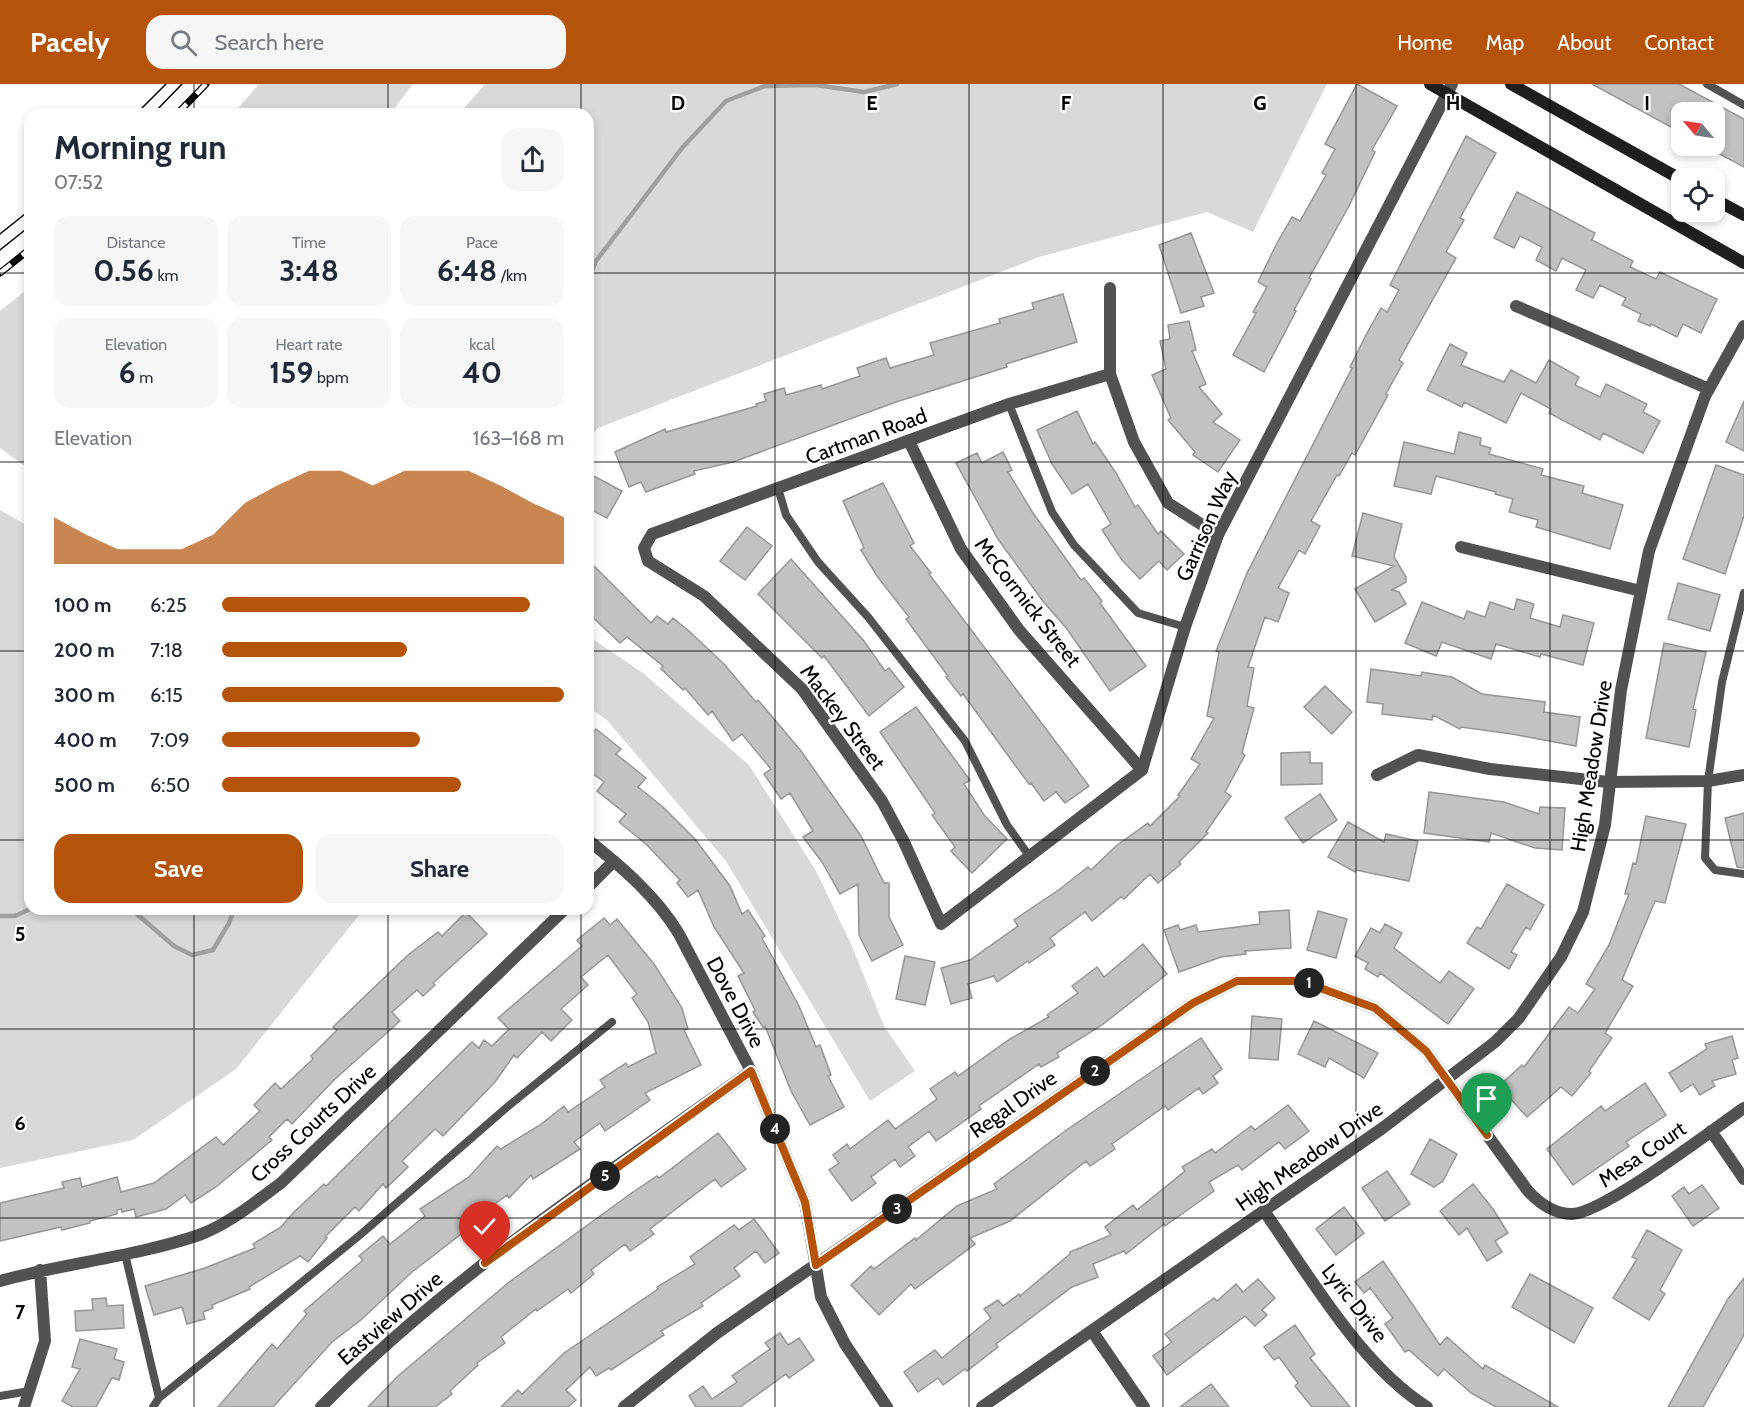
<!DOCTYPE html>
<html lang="en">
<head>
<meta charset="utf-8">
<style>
  :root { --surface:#fff; --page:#f6f6f7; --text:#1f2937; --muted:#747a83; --accent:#b45309 }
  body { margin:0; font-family:Cabin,sans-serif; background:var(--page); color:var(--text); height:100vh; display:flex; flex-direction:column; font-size:22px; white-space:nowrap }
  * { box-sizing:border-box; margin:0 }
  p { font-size:20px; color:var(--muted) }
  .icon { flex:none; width:33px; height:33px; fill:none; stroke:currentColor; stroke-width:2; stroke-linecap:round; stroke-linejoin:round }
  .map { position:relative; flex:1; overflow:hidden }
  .drawer { position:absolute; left:24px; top:24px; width:570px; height:807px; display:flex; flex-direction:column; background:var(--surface); border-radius:18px; box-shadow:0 3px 9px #0003 }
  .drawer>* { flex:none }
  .needle { width:39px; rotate:299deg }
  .buttons { position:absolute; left:1671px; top:18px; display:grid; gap:12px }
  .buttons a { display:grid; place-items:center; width:54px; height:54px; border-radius:12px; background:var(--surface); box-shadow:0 3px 9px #0003; font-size:30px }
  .pin { position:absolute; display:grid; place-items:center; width:51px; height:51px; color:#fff; margin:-62px -26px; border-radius:50% 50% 50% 0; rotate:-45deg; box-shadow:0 0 6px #0007 }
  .pin .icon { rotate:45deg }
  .km { position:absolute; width:30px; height:30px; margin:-15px; border-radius:50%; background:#222; color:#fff; font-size:16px; line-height:30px; text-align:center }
  .round { display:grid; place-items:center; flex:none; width:63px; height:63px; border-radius:18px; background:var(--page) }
  .head { display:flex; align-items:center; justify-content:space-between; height:102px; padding:0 30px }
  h1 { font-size:33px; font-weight:700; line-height:45px }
  .figures { display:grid; grid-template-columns:repeat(3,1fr); gap:9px; height:102px; padding:6px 30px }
  .figures div { display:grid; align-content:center; border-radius:15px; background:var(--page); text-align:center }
  .figures b { font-size:30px; font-weight:700 }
  .figures small { font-size:16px; font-weight:400 }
  .figures p { font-size:16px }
  .chart { height:168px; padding:12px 30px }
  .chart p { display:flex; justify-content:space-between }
  .chart svg { width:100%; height:108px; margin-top:6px; fill:var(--accent); opacity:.7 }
  .action { display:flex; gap:12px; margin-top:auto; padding:12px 30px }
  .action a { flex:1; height:69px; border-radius:18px; background:var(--accent); color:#fff; font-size:24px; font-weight:700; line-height:69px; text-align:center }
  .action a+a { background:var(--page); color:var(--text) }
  ul { padding:0 30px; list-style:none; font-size:20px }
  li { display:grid; grid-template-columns:96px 72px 1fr; align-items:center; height:45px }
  li i { height:15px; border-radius:8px; background:var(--accent) }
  header { display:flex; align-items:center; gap:36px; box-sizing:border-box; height:84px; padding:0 30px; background:var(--accent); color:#fff }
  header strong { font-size:28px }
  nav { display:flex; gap:33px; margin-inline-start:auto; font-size:21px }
  .search { width:420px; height:54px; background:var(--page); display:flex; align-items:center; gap:15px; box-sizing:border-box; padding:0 21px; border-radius:18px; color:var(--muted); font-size:22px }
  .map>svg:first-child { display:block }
</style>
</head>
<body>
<header>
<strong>Pacely</strong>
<div class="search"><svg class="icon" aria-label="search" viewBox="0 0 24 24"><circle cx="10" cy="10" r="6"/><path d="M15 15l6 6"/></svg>Search here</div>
<nav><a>Home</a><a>Map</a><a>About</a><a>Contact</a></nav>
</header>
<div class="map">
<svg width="1744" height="1323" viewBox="0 0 1744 1323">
  <rect width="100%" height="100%" fill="#fff"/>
  <path fill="#d9d9d9" d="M259,0H413L390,30H233Z
    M485,0H1327L1253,148L1207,128L1039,173L598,344L588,355V30H459Z
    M30,203V386L0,364V227Z
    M0,426L30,443V825H364L236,985L133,1056L0,1084Z
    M588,552L643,589L749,681L816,787L851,860L884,942L915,987L870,1017L726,777L607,636L588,623Z"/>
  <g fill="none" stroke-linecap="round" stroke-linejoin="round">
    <path stroke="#a0a0a0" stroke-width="4.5" d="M588,198L596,177L682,64L726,17L765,2L816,1L864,8L897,0
      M131,825L174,862L192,871L213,866L229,839L234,825
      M0,832H15L30,825"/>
  </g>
  <path fill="#c2c2c2" stroke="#969696" stroke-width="1.5" d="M1357,0L1397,22L1372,66L1375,68L1349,122L1309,194L1311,195L1294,226L1296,227L1264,288L1233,271L1256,229L1253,228L1267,203L1258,198L1277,159L1292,133L1300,137L1326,91L1322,89L1335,65L1325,60Z
    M1592,0H1679L1744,35V83L1714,67V28H1682V49Z
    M1466,52L1496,69L1460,134L1464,136L1446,168L1456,174L1399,276L1403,279L1386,310L1388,311L1355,371L1352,369L1339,392L1337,391L1311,437L1320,442L1305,470L1299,466L1278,504L1289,509L1278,538L1265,533L1248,583L1254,584L1247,622L1254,624L1242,669L1245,671L1225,708L1231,712L1206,748L1208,749L1179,778L1181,780L1158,799L1150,790L1124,815L1121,813L1092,837L1085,828L1050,854L1055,861L1029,879L1028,877L997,898L994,892L968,900L972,914L951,920L941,884L970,876L1018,842L1014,836L1060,805L1088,783L1091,786L1116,762L1148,739L1150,742L1180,712L1178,711L1200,680L1191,675L1214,634L1207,632L1219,568L1216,567L1247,489L1352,284L1350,283L1366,251L1381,224L1387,228L1399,206L1390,201Z
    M1517,108L1595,149L1592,156L1633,177L1630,183L1656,195L1660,188L1717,215L1701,249L1683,240L1677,253L1651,240L1650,242L1638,237L1641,230L1622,221L1626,214L1600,201L1593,214L1576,206L1586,186L1562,174L1556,187L1536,176L1542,163L1520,152L1514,164L1494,154Z
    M1191,149L1214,209L1201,213L1204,222L1181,229L1159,161Z
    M1063,210L1077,258L1006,280L1007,283L896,318L733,378L694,387L695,390L646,408L641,398L629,403L615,368L665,345L666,348L757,322L756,320L766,317L764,310L784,304L786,311L821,301L822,305L860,292L857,284L886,274L890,284L934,271L930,259L1000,239L999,235L1034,225L1032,219Z
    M1189,237L1196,266L1192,267L1206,300L1199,303L1222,330L1213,338L1240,356L1218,388L1193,371L1195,368L1168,336L1171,334L1152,291L1166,285L1160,257L1170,255L1168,241Z
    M1450,260L1467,269L1461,281L1504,298L1511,286L1536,299L1549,276L1579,293L1575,301L1600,313L1606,300L1647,320L1643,328L1660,337L1643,369L1603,349L1600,356L1549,329L1551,325L1521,309L1506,339L1464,318L1462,323L1427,306Z
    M1744,317V367L1726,358Z
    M1077,327L1093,360L1095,358L1116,389L1135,423L1138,421L1158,450L1161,447L1184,470L1167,486L1159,477L1140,495L1122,476L1102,446L1111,440L1088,400L1072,410L1052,380L1037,346Z
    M1459,348L1481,354L1480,361L1491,364L1489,370L1543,385L1541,391L1584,402L1582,409L1623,421L1610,465L1536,443L1538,436L1509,428L1513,415L1495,410L1496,408L1436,392L1431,410L1394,402L1404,358L1454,370Z
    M1003,368L1012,386L1008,388L1033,429L1081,496L1084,494L1102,517L1100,519L1146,582L1110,607L1067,545L1042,516L998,455L956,379L977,369L982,379Z
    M1716,381L1744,391V432L1725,490L1683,475Z
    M588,389L622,407L607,434L588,424Z
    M883,399L914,459L910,462L931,489L929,490L1089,702L1065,719L1056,708L1044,717L1031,699L1029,700L963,610L961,612L946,593L948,592L906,535L909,533L877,492L861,466L864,464L843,417Z
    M1363,429L1402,440L1394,473L1406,493V498L1392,506L1399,508L1406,520L1375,538L1355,505L1394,482L1352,472Z
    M747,443L772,462L745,496L720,477Z
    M791,475L864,557L885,587L889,584L904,603L869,632L824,572L822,574L758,510Z
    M588,476L651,539L657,532L668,540L673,534L690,548L724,580L756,618L758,616L801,667L861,752L884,799H889V833L903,861L872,877L859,851L858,800L840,810L822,778L803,753L813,747L790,709L781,715L764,690L771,685L742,650L733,657L712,627L708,631L685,604L683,606L661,585L663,582L627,553L620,559L588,529Z
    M1678,499L1720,511L1710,547L1668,535Z
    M1517,515L1534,520L1530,534L1560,543L1563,531L1594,539L1583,581L1541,570L1540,573L1496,560L1491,575L1442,558L1436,572L1405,559L1422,518L1464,535L1467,527L1485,533L1490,518L1514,526Z
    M1664,559L1706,568L1693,625L1696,626L1689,663L1646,654Z
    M1371,585L1421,592L1422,588L1452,593L1482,610L1545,618L1544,628L1580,633L1576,662L1512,650L1461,643L1460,645L1433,631L1432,636L1382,630L1383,620L1367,618Z
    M1325,602L1352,628L1332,650L1304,623Z
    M916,623L970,696L964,700L984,731L1007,755L972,789L951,767L955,763L932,731L935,729L880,648Z
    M596,645L621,665L616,670L646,694L638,703L663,723L695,755L730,802L742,830L748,826L765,852L762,854L799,922L816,963L820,961L831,991L828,992L844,1023L810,1041L791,1007L765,942L763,943L753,928L755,926L738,892L744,889L714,843L698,806L688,813L677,799L680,796L647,761L619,738L626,730L597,707L604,698L588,686V654Z
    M1310,668V679H1322V700L1281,701V669Z
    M1429,708L1504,718L1539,730L1540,723L1565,724L1562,766L1535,764L1491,749L1489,758L1424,749Z
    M1320,710L1337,736L1303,759L1285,734Z
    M1744,729V784L1737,783L1725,734Z
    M1646,732L1686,740L1665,819L1655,817L1622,896L1633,902L1605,949L1612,954L1589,987L1591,989L1572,1012L1561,1003L1527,1033L1499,1002L1522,981L1524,983L1569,923L1578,929L1595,905L1586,900L1609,861L1629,810H1625L1633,779L1636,780Z
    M1348,738L1384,758L1386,750L1418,757L1409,797L1356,786L1355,788L1328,773Z
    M1507,800L1544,821L1530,846L1526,843L1511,868L1517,871L1509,885L1467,859L1477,843L1481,845Z
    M1289,826L1291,864L1245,867L1246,870L1221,873L1179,888L1164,846L1178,841L1180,846L1196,841L1198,848L1260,840L1259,828Z
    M1318,827L1347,835L1336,874L1307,866Z
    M466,828L487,850L433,899L435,901L423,912L417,906L392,928L400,937L334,996L292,1040L287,1035L269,1053L272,1056L216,1103L191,1119L185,1111L166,1125L136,1133L134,1125L122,1128L121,1125L117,1126V1130L90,1137V1139L62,1146L61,1143L0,1157V1119L64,1104L62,1098L80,1094L82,1103L117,1093L121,1108L154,1099L216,1053L223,1061L260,1027L254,1021L275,999L281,1005L313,975L311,972L337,946L333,943L361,916L408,871L438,848L442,852Z
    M604,834L610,841L617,835L654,880L682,924L688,945L684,946L701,981L645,1009L650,1016L605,1047L600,1039L574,1058L580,1065L533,1095L531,1091L509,1114L507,1111L468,1140L470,1143L412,1188L362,1235L332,1258L273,1323H218L272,1260L277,1265L307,1230L304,1227L363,1176L359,1172L383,1152L390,1160L425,1132L420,1125L469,1093L497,1062L501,1065L540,1041L564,1022L568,1028L605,1003L600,996L626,979L628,983L656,969L648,938L632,914L637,910L608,871L581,893L588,901L561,925L572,936L551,957L542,948L517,974L514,971L495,998L443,1052L435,1045L402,1077L408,1083L386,1104L383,1100L359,1127L355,1123L325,1153L327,1154L308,1178L300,1172L249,1203L250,1205L212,1221L213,1224L203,1228L205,1235L187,1240L182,1223L154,1231L145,1202L205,1184L255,1164L253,1160L281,1143L294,1128L324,1100L326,1102L472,958L479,964L484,956L492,962L509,945L498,934L582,862L577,856Z
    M1385,840L1402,849L1394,864L1440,899L1449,887L1474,905L1448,940L1380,889L1378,893L1365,885L1368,879L1355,872L1371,844L1380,849Z
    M1143,860L1167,890L1102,941L1057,969L1059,973L1041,983L1039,980L979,1022L981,1025L936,1057L929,1047L908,1063L915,1072L900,1083L895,1075L871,1093L876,1099L852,1117L829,1086L839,1079L833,1071L847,1060L850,1065L888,1036L895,1045L937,1015L930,1005L955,988L958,992L1010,955L1049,933L1047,931L1078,909L1072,902L1097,883L1104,893Z
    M905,872L935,878L925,921L896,915Z
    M1252,932L1282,935L1278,976L1249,974Z
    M1314,937L1378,969L1364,994L1329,974L1325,983L1298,970Z
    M1732,952L1738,974L1732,976L1736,990L1712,997L1715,1002L1700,1011L1693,1000L1681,1008L1669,989L1707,965L1705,960Z
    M1201,954L1222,985L1213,992L1218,999L1203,1010L1199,1004L1168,1026L1165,1022L1112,1060L1115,1065L1090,1082L1086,1077L1010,1137L970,1154L975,1160L915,1205L911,1200L879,1231L851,1201L871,1182L874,1185L915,1154L916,1156L957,1122L997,1105L994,1100L1065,1047Z
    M1645,999L1666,1031L1626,1058L1629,1062L1573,1101L1547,1065L1601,1022L1605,1027Z
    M1288,1021L1309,1047L1285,1065L1279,1058L1242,1086L1238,1081L1209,1098L1214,1107L1165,1142L1164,1140L1126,1170L1124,1167L1093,1180L1098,1193L1072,1203L996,1260L998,1263L967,1287L965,1285L943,1301L938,1294L918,1308L904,1288L935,1266L942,1274L991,1234L984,1225L998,1216L1003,1222L1019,1210L1020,1212L1070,1170V1168L1111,1151L1105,1143L1133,1121L1137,1126L1185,1087L1182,1083L1212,1065L1215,1069L1251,1042L1255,1046Z
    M718,1049L746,1085L721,1103L715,1095L650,1145L654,1150L630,1167L625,1160L591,1186L594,1190L571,1209L568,1205L537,1227L536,1225L501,1253L505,1259L477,1279L478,1281L450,1307L452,1310L435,1323H368L398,1292L508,1199L633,1108L657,1092L659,1094Z
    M1430,1055L1457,1070L1443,1097L1434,1103L1411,1090Z
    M1387,1087L1410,1120L1385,1137L1362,1104Z
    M1473,1100L1493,1125L1508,1149L1495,1157L1502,1168L1487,1177L1467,1144L1459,1151L1440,1127Z
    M1702,1101L1719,1124L1693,1142L1672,1112L1684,1103L1689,1110Z
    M1344,1123L1364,1149L1336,1171L1316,1145Z
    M754,1135L779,1169L765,1179L756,1167L734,1184L740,1192L701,1219L703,1222L661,1247L664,1251L611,1286L609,1284L596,1292L590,1283L566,1306L576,1316L568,1323H501L518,1306L522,1310L564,1269L658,1205L657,1203L695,1180L690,1173L734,1141L739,1146Z
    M1647,1146L1682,1166L1660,1206L1665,1210L1649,1236L1613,1214L1637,1175L1632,1173Z
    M1383,1177L1440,1261L1447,1253L1483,1285L1485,1281L1558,1323H1496L1471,1309L1444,1285L1438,1292L1409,1266L1405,1268L1385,1240L1393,1234L1370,1204L1364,1209L1355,1198Z
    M1530,1190L1593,1224L1574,1259L1512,1223Z
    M1744,1194V1251L1703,1323H1668L1728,1215Z
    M1258,1195L1275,1214L1262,1226L1267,1231L1255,1242L1245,1232L1167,1291L1153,1272L1172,1258L1165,1250L1214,1214L1217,1217L1236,1200L1243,1208Z
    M106,1214L107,1222L123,1221L124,1244L76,1247L75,1227L93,1226L92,1215Z
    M1295,1241L1315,1270L1310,1274L1350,1323H1312L1295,1302L1298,1299L1279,1273L1274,1276L1264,1263Z
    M780,1249L788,1261L799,1254L814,1276L789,1294L786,1290L740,1323H696L689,1312L703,1302L712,1315L737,1298L732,1292L770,1265L765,1259Z
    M80,1255L117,1265L114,1275L124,1278L119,1296L112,1294L96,1323H73L62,1317L80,1285L72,1283Z
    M1211,1300L1229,1323H1180Z"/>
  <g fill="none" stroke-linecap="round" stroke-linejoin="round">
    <path stroke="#525252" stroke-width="8" d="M1707,0L1744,21
      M1009,320L1052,428L1074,461L1138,529L1185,543
      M778,404L786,431L818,478L868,533L965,657L1007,741L1030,773
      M1744,509L1722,598L1708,697L1705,774L1715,786L1744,790
      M125,1170L159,1314L153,1323
      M0,1312L29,1307
      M159,1314L360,1151L506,1024L612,938"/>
    <path stroke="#525252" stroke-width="12" d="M1110,204V290L1134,358L1168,419L1218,451
      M1516,222L1709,305
      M1110,290L1009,320L652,450L644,464L648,477L704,512L802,605L882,717L904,758L941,840L1142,686L1185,543L1218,451L1452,0
      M909,357L961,465L1019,546L1142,686
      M1461,463L1641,507
      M1377,691L1418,671L1490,685L1608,698L1708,697L1744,691
      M588,756C622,783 657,813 679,850L751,987L805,1118L821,1213L845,1260L887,1323
      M588,803L614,777
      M1711,1047L1744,1095
      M1264,1127C1309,1191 1361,1282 1427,1323
      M0,1197C65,1179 134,1173 199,1151C229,1140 255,1118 281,1099L565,825
      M1092,1247L1144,1323
      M24,1323L45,1257L40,1186
      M321,1323C448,1193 603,1093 751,987
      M624,1323L717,1249L1193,919L1237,897H1301L1375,924L1426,967L1528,1107C1539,1119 1555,1130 1572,1130C1604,1129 1712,1046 1744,1024"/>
    <path stroke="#525252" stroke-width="12" d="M982,1323L1384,1043L1495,958L1519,934L1561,873L1583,828L1605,741L1621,606L1649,467L1705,312L1744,242"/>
    <path stroke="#1f1f1f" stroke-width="12" d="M1430,0L1744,179
      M1511,0L1682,96
      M1714,115L1744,131"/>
    <path stroke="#000" stroke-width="1.5" d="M136,30L166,0
      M153,30L182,0
      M0,150L30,126
      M0,166L30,142"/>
    <g stroke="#000" stroke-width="7">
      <path id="rail" d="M177,30L206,0
        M0,189L30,165"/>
    </g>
    <use href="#rail" stroke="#fff" stroke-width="4.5" stroke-dasharray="14" stroke-linecap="butt"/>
  </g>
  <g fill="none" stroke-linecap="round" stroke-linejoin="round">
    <g stroke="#fff" stroke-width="12">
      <path id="route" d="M485,1179L751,987L805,1118L816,1181L1193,919L1237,897H1301L1375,924L1426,967L1487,1051"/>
    </g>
    <use href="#route" stroke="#b45309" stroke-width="8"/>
  </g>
  <path fill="none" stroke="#000" stroke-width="1.5" stroke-opacity="0.55" d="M194,0V30M388,0V30M581,0V30M775,0V1323M969,0V1323M1163,0V1323M1356,0V1323M1550,0V1323M0,189H30M588,189H1744M0,378H30M588,378H1744M0,567H30M588,567H1744M0,756H30M588,756H1744M194,825V1323M388,825V1323M581,825V1323M0,945H1744M0,1134H1744"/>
  <g text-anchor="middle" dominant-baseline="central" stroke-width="4.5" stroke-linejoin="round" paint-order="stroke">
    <g font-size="21" fill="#000" stroke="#fff">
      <text transform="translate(866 352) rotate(-20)">Cartman Road</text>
      <text transform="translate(1206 442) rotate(-66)">Garrison Way</text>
      <text transform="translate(1028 518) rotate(52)">McCormick Street</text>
      <text transform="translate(843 633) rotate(53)">Mackey Street</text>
      <text transform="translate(1591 682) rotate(-81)">High Meadow Drive</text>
      <text transform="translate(736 918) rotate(62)">Dove Drive</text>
      <text transform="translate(1013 1020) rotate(-35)">Regal Drive</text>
      <text transform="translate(313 1039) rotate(-43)">Cross Courts Drive</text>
      <text transform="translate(1642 1070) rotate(-34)">Mesa Court</text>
      <text transform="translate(1309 1072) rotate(-35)">High Meadow Drive</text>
      <text transform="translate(1355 1219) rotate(52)">Lyric Drive</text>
      <text transform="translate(390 1234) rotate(-41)">Eastview Drive</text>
    </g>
  </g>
  <g font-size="20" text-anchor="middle" font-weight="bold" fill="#000" stroke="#fff" stroke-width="4.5" stroke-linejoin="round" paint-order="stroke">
    <text x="678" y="26">D</text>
    <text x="872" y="26">E</text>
    <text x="1066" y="26">F</text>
    <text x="1260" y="26">G</text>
    <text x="1453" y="26">H</text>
    <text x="1647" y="26">I</text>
    <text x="20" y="857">5</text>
    <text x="20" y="1046">6</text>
    <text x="20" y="1235">7</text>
  </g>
</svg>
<div class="buttons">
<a><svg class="needle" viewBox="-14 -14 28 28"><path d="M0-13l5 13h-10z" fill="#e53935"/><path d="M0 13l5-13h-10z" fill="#747a83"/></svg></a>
<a><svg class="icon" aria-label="locate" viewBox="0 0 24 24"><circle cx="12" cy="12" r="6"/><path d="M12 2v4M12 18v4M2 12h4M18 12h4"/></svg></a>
</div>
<div class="pin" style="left:1487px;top:1051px;background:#1e9e55"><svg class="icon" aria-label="arrive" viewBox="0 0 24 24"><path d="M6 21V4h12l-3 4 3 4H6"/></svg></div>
<div class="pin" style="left:485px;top:1179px;background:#d93025"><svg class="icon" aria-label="check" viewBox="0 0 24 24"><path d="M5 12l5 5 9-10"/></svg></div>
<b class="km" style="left:1309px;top:899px">1</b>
<b class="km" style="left:1095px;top:987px">2</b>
<b class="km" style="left:897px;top:1125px">3</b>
<b class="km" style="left:775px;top:1045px">4</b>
<b class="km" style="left:605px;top:1092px">5</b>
<section class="drawer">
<div class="head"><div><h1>Morning run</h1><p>07:52</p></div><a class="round"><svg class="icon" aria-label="share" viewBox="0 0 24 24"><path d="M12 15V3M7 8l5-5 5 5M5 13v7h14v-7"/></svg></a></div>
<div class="figures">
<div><p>Distance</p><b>0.56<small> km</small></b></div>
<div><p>Time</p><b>3:48</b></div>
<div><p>Pace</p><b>6:48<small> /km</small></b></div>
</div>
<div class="figures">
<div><p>Elevation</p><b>6<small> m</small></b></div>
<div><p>Heart rate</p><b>159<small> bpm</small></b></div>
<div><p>kcal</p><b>40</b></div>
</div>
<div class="chart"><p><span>Elevation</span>163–168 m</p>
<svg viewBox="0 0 160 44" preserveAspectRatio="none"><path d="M0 44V25L10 32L20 38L30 38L40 38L50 32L60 19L70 12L80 6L90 6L100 12L110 6L120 6L130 6L140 12L150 19L160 25V44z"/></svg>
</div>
<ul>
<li><b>100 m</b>6:25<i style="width:90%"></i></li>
<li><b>200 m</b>7:18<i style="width:54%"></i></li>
<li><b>300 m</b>6:15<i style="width:100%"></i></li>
<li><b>400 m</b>7:09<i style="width:58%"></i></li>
<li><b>500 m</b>6:50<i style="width:70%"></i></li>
</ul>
<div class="action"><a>Save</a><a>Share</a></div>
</section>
</div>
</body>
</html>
